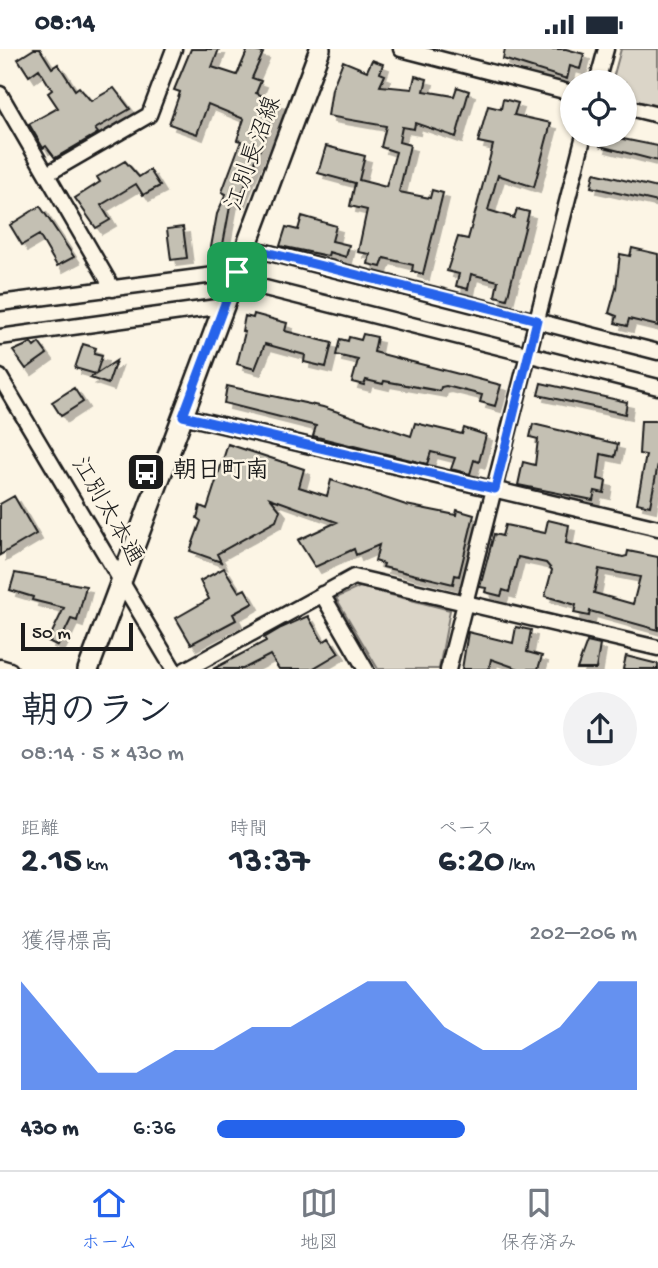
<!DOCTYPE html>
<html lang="ja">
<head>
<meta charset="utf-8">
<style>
  :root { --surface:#fff; --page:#f2f2f3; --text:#1f2937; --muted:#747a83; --line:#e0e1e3; --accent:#2563eb }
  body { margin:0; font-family:"Gochi Hand","Klee One",sans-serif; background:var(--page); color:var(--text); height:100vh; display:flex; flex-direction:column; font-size:26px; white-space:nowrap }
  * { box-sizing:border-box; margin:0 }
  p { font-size:23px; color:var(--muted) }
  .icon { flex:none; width:38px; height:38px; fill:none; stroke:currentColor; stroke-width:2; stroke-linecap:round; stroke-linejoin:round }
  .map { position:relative; height:620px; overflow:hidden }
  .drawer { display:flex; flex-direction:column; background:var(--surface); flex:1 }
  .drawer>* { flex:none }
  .buttons { position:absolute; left:560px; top:21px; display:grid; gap:14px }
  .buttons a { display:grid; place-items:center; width:77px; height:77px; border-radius:50%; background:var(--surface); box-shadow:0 2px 5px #0004; font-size:35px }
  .scale { position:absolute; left:21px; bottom:18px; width:112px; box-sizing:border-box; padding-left:7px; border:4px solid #1c1c1c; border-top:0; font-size:19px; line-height:24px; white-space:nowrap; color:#1c1c1c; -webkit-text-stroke:5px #fcf5e5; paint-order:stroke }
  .pin { position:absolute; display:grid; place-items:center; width:60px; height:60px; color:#fff; margin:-30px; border-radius:14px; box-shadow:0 4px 10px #0006 }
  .round { display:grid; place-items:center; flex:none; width:74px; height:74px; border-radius:37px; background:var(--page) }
  .head { display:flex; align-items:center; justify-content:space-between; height:119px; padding:0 21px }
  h1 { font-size:38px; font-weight:800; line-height:52px }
  .stats { display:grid; grid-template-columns:repeat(3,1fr); gap:10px; height:119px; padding:7px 21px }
  .stats div { display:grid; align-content:center }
  .stats b { font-size:35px; font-weight:800 }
  .stats small { font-size:19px; font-weight:400 }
  .stats p { font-size:19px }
  .chart { height:196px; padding:14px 21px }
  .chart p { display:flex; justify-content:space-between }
  .chart svg { width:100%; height:126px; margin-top:7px; fill:var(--accent); opacity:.7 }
  ul { padding:0 21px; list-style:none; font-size:23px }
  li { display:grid; grid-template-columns:112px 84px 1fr; align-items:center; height:52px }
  li i { height:18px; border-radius:9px; background:var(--accent) }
  .status { display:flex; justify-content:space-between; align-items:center; height:49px; padding:0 35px; background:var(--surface); direction:ltr }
  .status svg { height:19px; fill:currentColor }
  .dock { display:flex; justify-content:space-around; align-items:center; height:98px; border-top:2px solid var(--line); background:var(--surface); font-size:19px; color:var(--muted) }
  .dock a { display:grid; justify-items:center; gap:4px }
  .dock .active { color:var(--accent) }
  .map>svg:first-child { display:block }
</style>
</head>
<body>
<div class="status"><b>08:14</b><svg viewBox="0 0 49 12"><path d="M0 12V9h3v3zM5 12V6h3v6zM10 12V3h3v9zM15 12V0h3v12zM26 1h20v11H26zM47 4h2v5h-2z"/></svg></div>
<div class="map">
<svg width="658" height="621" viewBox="0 0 658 621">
  <defs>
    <filter id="shadow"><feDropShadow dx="6" dy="6" stdDeviation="0" flood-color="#0004"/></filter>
  </defs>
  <rect width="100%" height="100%" fill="#fcf5e5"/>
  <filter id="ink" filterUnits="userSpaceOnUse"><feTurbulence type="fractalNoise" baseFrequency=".0143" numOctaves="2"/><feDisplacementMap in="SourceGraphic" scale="14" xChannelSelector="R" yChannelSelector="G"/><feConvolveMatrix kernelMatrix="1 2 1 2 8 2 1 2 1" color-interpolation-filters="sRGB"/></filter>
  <g filter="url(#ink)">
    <path fill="#dbd5c8" stroke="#7c7872" stroke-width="2" d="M621,0H658V57L625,49V33H612Z
      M360,538L450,561L439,620H378L336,549Z"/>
    <path fill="#c4c0b3" stroke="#1c1c1c" stroke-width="2" fill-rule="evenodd" filter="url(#shadow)" d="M34,0H40L52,19L58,15L75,41L79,38L91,52L114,39L130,60L95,80L98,84L55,109L46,97L43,99L29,75L58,59L48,44L52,41L39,20L29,27L18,10Z
      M191,0H219L212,18L237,26L248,0L263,4L252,29L261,32L256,44L279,54L238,154L231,152L222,201L211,198L217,165L226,145L222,143L241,92L237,91L244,70L208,55L197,85L169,75L180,43L174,41Z
      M505,0H566L584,5L580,20L570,17L567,30L503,10Z
      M372,11L383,15L380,24L385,26L380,37L412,40L415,27L427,30L424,42L454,47L457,38L469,42L456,88L415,74L414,80L402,78L399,93L410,96L399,143L430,149L432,141L443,144L423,225L412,222L413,216L384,209L381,218L368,215L370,205L358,203L367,161L350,157L355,134L318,124L326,97L365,107L359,131L386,138L396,103L381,98L386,77L328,67L332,40L343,12L367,22Z
      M503,50L518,54L514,66L551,74L534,138L498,126L488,161L514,169L517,160L529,163L507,250L495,247L498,232L471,225L468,240L456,237L459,225L447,222L458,188L468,190L483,135L493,96L478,93L488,57L501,60Z
      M603,86L658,97V112L600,97Z
      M125,112L139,128L150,121L160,137L143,146L136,135L101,156L110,171L96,179L75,149L100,133L97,128Z
      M594,124L658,139V153L591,138Z
      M40,157L74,208L57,217L39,186L22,196L10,176Z
      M302,167L336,177L332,192L349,196L346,208L329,203L328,207L280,197L286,178L298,181Z
      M183,178L187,209L171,211L167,180Z
      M632,199L658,205V277L629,270L627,277L615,274L617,267L609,264L616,239L620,205L630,207Z
      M254,265L287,274L285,282L332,294L326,318L304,313L305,306L265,295L255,320L237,315L245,283L242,282L245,267L253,269Z
      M363,285L377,288L374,303L501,336L495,357L480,353L482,346L446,337L441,338L440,342L384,332L383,335L366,331L364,336L352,333L358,311L336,306L340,290L348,292L349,288L361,291Z
      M31,294L34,298L39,294L47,305L26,320L13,302Z
      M83,295L96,299L94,305L102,307L96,325L116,312L108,335L90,329L96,325L75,319Z
      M541,334L627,353L625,365L538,346Z
      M227,337L323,358L411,387L415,374L462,385L464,379L486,386L479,413L474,411L470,425L451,420L455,409L431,403L427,415L313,387L316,377L224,354Z
      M74,339L83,353L61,367L52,353Z
      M641,372H658V415L650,457L637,454L646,406L639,405Z
      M533,375L618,395L615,408L601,405L598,430L606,432L604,444L595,442L593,451L518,436L523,413L535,416L538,390L530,388Z
      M228,395L304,420L299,438L327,447L331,431L406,456L456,466L457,461L474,466L459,527L455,526L453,535L383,518L384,515L375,512L379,496L356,506L354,500L315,518L298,491L337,473L270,449L280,461L276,472L217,505L221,513L190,502L201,472L197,469L200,457L207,460Z
      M14,447L36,485L0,506V455Z
      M548,471L569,476L566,494L623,508L627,507L628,502L658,508V581L590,562L589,567L574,564L576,556L545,547L552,521L546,514L518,508L509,543L503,541L501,547L485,543L486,539L480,538L494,485L502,487L505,476L545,484ZM599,520L640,528L633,555L594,544Z
      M224,519L239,543L245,540L253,554L233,565L236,571L191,595L176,569L209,550L200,532Z
      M15,524L86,537L77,572L71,570L58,597L48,592L64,559L32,551L33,548L10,541Z
      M308,567L323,593L329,589L339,604L312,620H279L270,606L243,620H213L266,592L264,589L281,579Z
      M516,578L531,581L527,603L542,607L538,620H519L491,610L489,620H462L468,583L513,594Z
      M587,593L600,596L596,620H577Z
      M626,607L658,615V620H623Z"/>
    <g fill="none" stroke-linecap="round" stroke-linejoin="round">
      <g stroke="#1c1c1c" stroke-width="19">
        <path id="minor" d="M401,0L572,44
          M597,33L606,0
          M0,45L113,240
          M625,58L658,66
          M47,125L149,66L174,0
          M246,198L658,303
          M233,231L658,338
          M0,254L237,223
          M0,288L224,257
          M0,328L174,621
          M183,367L658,479
          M322,545L366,621
          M0,618L10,621
          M185,621L354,528L658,599
          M448,621L584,86"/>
      </g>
      <g stroke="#1c1c1c" stroke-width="24">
        <path id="major" d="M88,621L320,0"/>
      </g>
      <use href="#minor" stroke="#fcf5e5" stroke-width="14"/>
      <use href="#major" stroke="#fcf5e5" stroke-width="19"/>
    </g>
  </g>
  <g fill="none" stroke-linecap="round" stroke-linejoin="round" filter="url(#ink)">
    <g stroke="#fff" stroke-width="14">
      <path id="route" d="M246,198L537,271L495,440L183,367Z"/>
    </g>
    <use href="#route" stroke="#2563eb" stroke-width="9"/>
  </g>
  <defs>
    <g id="bus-square" transform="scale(2.0125)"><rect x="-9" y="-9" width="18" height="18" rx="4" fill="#1c1c1c" stroke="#fcf5e5"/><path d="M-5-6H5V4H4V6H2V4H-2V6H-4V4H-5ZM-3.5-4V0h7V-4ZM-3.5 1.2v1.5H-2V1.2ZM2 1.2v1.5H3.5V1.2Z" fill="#fff"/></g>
  </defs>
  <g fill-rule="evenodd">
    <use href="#bus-square" x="146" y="423"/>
  </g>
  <g text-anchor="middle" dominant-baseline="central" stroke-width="5" stroke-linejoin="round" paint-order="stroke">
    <g font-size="24" fill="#1c1c1c" stroke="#fcf5e5">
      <text transform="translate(255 105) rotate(-70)">江別長沼線</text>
      <text transform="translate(106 463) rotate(60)">江別太本通</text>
    </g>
    <g font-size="24" font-weight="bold" fill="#1c1c1c" stroke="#fcf5e5" text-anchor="start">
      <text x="173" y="423">朝日町南</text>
    </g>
  </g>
</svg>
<div class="buttons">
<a><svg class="icon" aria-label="locate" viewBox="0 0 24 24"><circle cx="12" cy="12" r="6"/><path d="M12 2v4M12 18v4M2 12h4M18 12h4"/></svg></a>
</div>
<div class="scale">50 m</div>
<div class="pin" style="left:237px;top:223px;background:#1e9e55"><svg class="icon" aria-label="arrive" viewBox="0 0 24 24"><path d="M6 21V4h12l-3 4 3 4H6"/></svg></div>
</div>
<section class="drawer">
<div class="head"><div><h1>朝のラン</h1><p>08:14 · 5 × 430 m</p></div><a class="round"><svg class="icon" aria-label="share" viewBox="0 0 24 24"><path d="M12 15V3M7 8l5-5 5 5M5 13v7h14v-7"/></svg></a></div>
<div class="stats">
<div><p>距離</p><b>2.15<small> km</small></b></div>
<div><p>時間</p><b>13:37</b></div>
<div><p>ペース</p><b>6:20<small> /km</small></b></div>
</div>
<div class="chart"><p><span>獲得標高</span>202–206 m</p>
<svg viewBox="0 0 160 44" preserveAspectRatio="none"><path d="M0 44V6L10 22L20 38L30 38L40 30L50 30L60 22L70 22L80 14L90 6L100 6L110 22L120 30L130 30L140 22L150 6L160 6V44z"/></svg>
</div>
<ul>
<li><b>430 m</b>6:36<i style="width:59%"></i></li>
</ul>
</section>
<nav class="dock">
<a class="active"><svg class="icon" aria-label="home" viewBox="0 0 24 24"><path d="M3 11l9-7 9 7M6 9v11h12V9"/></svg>ホーム</a>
<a><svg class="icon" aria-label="map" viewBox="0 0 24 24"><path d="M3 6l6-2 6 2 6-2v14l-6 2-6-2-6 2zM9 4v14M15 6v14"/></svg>地図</a>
<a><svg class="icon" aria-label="saved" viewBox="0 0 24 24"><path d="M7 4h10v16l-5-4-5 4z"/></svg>保存済み</a>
</nav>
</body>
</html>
